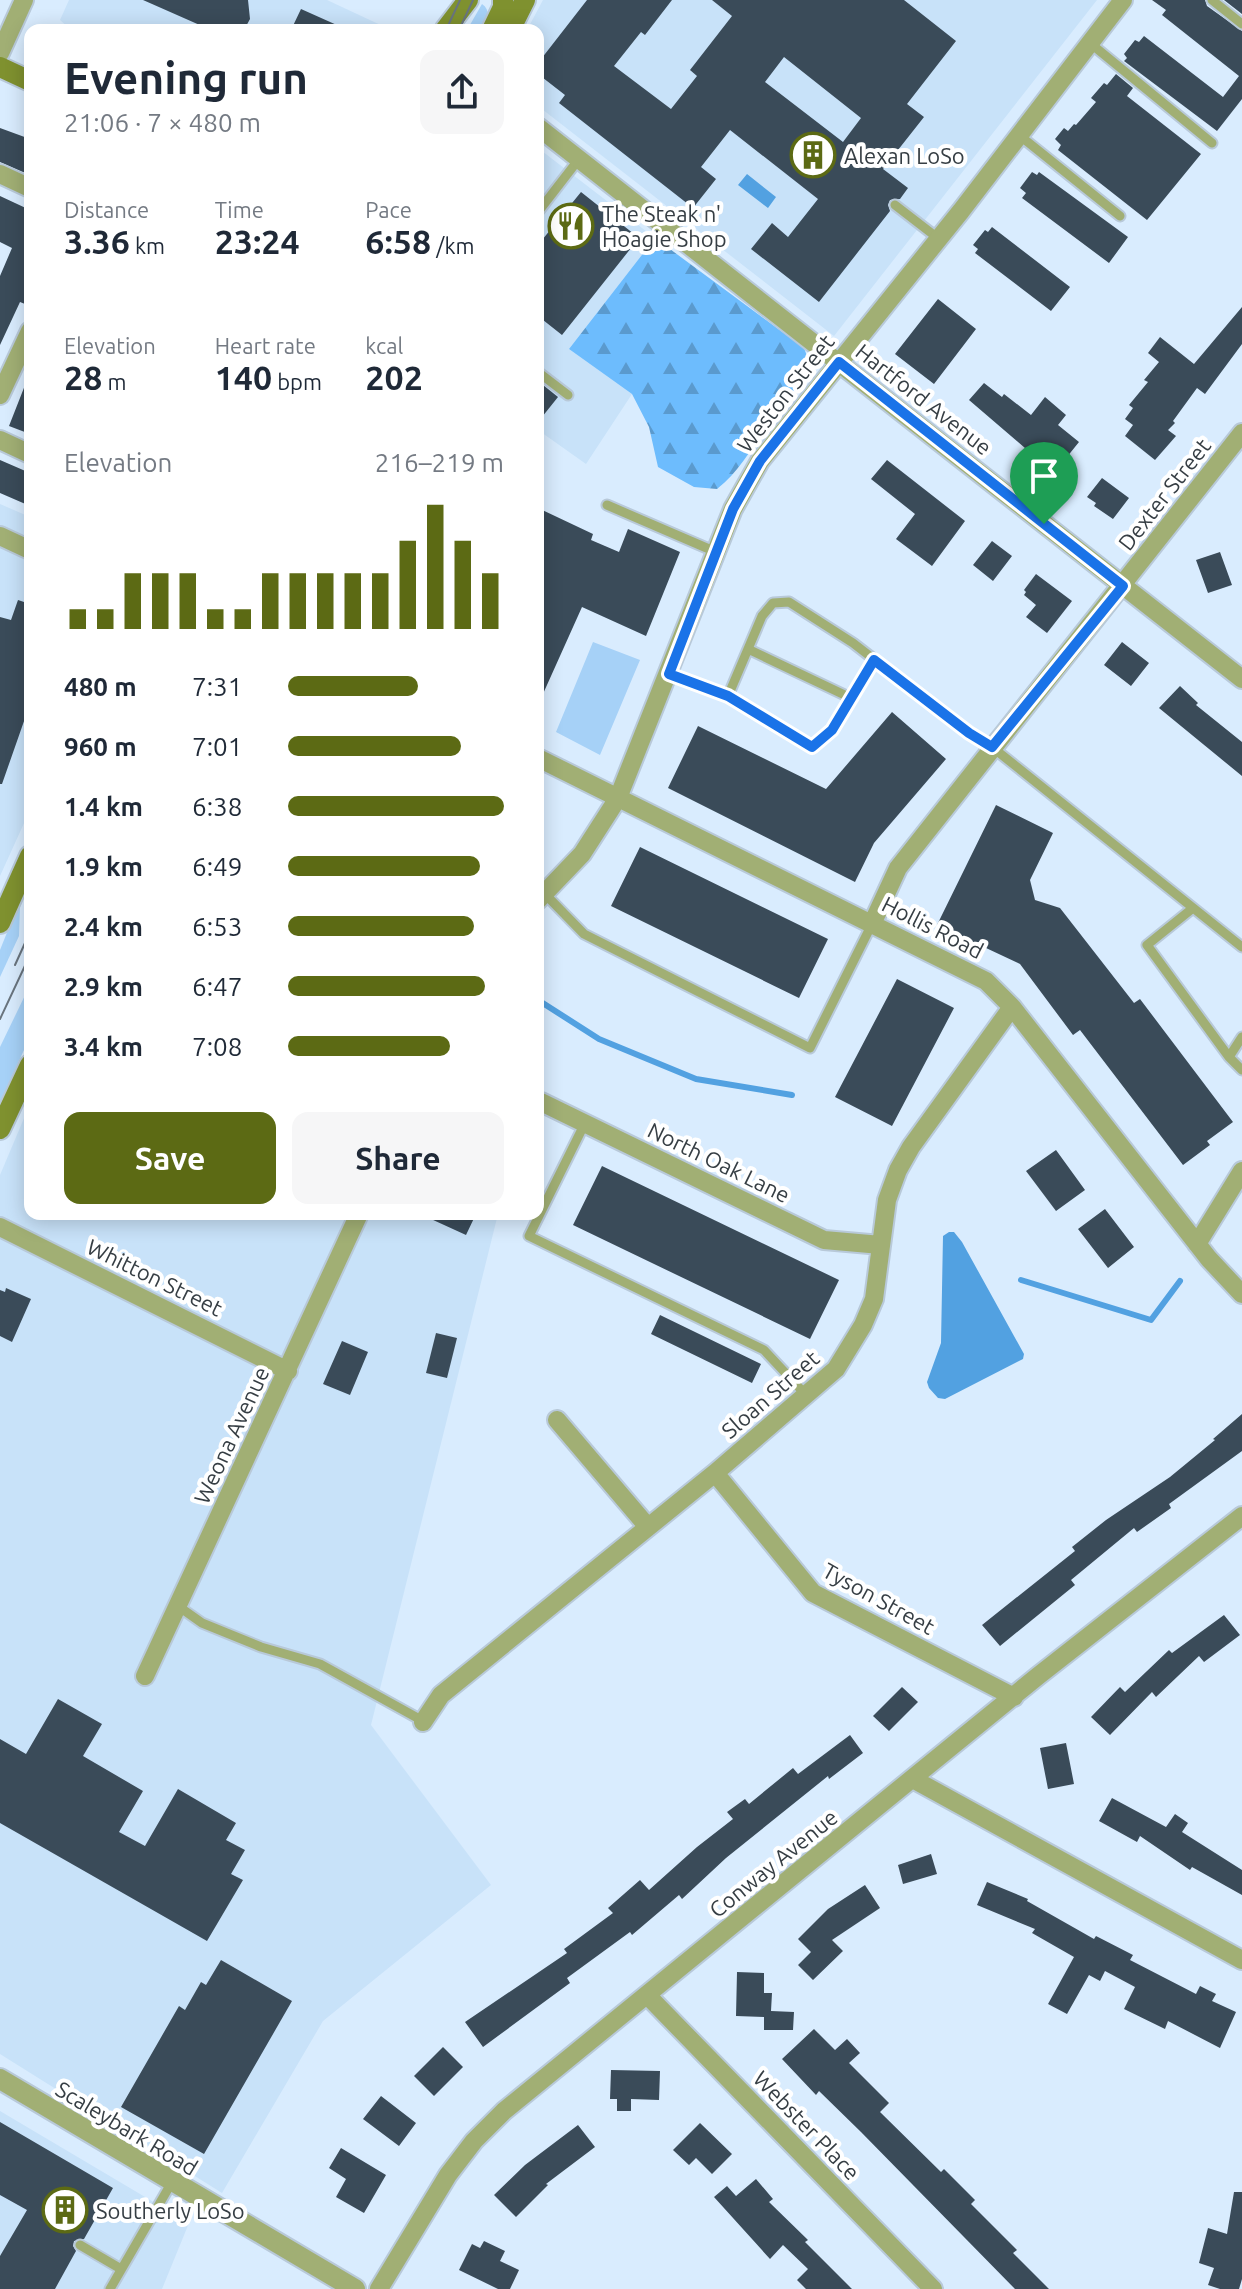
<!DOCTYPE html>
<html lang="en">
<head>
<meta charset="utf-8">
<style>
  :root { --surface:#fff; --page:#f6f6f7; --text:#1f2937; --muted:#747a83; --accent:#5c6a14 }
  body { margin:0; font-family:Ubuntu,sans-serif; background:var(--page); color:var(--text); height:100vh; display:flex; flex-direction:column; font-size:30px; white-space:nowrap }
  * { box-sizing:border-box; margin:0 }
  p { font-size:26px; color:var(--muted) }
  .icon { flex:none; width:44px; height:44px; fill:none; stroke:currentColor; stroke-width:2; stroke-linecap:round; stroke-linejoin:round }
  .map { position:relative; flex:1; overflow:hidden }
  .sheet { position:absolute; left:24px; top:24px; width:520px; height:1196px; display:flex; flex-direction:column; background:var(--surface); border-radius:16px; box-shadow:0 4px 20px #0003 }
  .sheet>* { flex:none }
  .pin { position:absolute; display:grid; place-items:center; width:68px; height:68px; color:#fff; margin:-82px -34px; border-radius:50% 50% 50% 0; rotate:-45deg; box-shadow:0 0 8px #0007 }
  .pin .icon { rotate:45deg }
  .round { display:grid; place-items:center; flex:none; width:84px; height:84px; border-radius:16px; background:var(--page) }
  .headline { display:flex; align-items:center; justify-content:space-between; height:136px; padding:0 40px }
  h1 { font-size:44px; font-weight:700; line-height:60px }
  .metrics { display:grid; grid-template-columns:repeat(3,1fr); gap:12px; height:136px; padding:8px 40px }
  .metrics div { display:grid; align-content:center }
  .metrics b { font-size:34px; font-weight:700 }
  .metrics small { font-size:22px; font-weight:400 }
  .metrics p { font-size:22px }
  .chart { height:224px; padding:16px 40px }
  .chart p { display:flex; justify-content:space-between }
  .chart svg { width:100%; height:144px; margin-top:8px; stroke:var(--accent); stroke-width:6 }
  .button { display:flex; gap:16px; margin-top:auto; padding:16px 40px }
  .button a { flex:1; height:92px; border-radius:16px; background:var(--accent); color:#fff; font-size:32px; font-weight:700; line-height:92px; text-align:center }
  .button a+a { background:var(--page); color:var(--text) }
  ul { padding:0 40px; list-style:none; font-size:26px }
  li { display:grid; grid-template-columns:128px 96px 1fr; align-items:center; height:60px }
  li i { height:20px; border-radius:10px; background:var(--accent) }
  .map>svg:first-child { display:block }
</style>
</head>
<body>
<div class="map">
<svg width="1242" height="2289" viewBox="0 0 1242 2289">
  <defs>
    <pattern id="forest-firs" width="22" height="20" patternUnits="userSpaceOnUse" patternTransform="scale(2)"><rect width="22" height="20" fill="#6dbcfd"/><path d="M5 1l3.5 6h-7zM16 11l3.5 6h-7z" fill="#5a9ace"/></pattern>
  </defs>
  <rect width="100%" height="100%" fill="#d9ecfe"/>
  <path fill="#c8e2f9" d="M69,0H327L387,28L386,30H71L60,20Z
    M543,0H1097L834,336L538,106V30H527Z
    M538,148L655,238L569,349L632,394L586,464L538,430Z
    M0,504L30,517V810L0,876Z
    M30,1104V1214H498L371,1725L491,1885L323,2021L222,2193L0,2054V1175Z
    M0,2111L189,2223L162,2289H0Z"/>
  <path fill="#a6d1f7" d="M482,4C491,10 488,21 484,30H467Z
    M593,642L640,660L600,755L556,732Z
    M30,875V884L20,907L19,936L0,977V950Z
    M30,985V1037L0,1102V1047Z"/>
  <path fill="url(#forest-firs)" d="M655,238L804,348L810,364C798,390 783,402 767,425C751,449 740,471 717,489L694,487L658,467L649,427L632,394L569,349Z"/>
  <path fill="#52a1e1" d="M747,174L776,197L768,208L738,185Z
    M949,1232H954L962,1242L1024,1354L1023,1359L945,1399L938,1398L929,1388L927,1382L941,1343L943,1236Z"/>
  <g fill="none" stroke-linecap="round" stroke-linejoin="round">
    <path stroke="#52a1e1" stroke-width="6" d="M538,1000L599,1039L696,1079L792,1095
      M1021,1280L1151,1320L1180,1281"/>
  </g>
  <path fill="#3a4b59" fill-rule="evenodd" d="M143,0H248L250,19L244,30H211Z
    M587,0H672L645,35L641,32L614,66L671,109L697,76L690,70L732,16L712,0H904L956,41L907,104L924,117L883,169L908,188L900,199L890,200L888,205L890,211L819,302L751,249L772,223L788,237L818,199L730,130L701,167L716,179L693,208L559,103L565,95L538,74V63ZM784,57L861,118L843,142L765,82Z
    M1152,0H1205L1207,6L1242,31V99L1217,131L1124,61L1127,58L1124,54L1135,40L1139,42L1144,36L1223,97L1239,76L1162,15L1166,10Z
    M1224,0H1242V14Z
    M301,9L348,30H291Z
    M1116,74L1133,88L1127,96L1201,154L1147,220L1058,150L1061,145L1055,139L1064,128L1068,131L1074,124L1076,125L1096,102L1091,98L1104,83L1107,85Z
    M0,128L30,139V175L0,162Z
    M1032,172L1037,175L1039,172L1128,237L1109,263L1022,198L1026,193L1020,188Z
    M581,192L639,238L562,335L538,316V245Z
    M0,196L30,210V306L20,302L0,345V276L12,248L0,242Z
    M992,227L1070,287L1051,311L975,253L978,249L973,245L985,230L988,232Z
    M938,299L976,329L934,384L895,354Z
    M1242,307V344L1205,394L1197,388L1173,421L1175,423L1168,430L1176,436L1155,460L1125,436L1133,425L1125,419L1133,408L1129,405L1148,382L1144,380L1159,362L1148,353L1160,337L1194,364Z
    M29,375H30V434L9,426Z
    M538,381L558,397L538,422Z
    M984,383L1002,397L1004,394L1031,415L1045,397L1066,415L1058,425L1079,442L1054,473L969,400Z
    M0,460L30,473V506L0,493Z
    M887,460L965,521L932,566L896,539L915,514L871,479Z
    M1102,478L1129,498L1113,519L1094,506L1096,503L1087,497Z
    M538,508L593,534L591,540L619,552L628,529L680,552L646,636L582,607L538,705Z
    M992,541L1012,556L993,581L973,565Z
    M1220,552L1232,585L1208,593L1196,560Z
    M1036,574L1072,601L1047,633L1026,617L1036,605L1024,595L1026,592L1024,590Z
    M18,600L30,604V704L2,784H0V617L11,620Z
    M1122,642L1149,663L1131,686L1104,665Z
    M1180,686L1198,703L1196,705L1242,742V776L1159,708Z
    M892,712L946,759L874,843L855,882L668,788L698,726L826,789Z
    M996,805L1053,833L1030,880L1035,900L1060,908L1134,1003L1140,999L1233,1122L1207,1141L1210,1145L1183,1165L1080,1030L1073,1035L1020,964L937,925Z
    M640,847L828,939L799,998L611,906Z
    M897,979L954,1008L892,1126L835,1097Z
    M1056,1150L1085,1190L1056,1211L1026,1171Z
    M602,1166L839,1280L810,1339L573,1225Z
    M1105,1209L1134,1247L1108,1268L1078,1229Z
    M420,1214H476L466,1235Z
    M6,1288L31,1299L12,1342L0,1336V1290L5,1292Z
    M660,1315L761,1364L752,1383L651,1334Z
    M436,1333L457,1338L447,1378L426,1373Z
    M342,1341L368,1352L350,1395L323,1384Z
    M1242,1414V1451L1169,1504L1171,1508L1137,1532L1134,1528L1071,1580L1075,1585L1000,1646L982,1625L1075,1551L1072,1547L1106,1520L1170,1477L1215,1440L1213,1439Z
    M1224,1615L1240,1635L1204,1662L1199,1656L1156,1697L1152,1692L1110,1735L1091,1717L1120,1687L1125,1692L1169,1650L1172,1653Z
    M902,1687L918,1702L889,1731L873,1716Z
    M58,1699L102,1724L83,1756L143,1791L119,1832L145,1846L178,1789L236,1823L226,1840L245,1850L231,1874L243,1880L207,1941L0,1823V1739L26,1754Z
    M850,1735L863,1753L829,1779L828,1776L726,1858L682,1899L679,1895L632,1935L630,1932L567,1978L570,1983L483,2047L465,2022L567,1953L564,1949L613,1913L608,1908L640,1880L649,1890L697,1847L733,1819L727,1812L745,1799L749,1804L793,1768L798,1774Z
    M1066,1743L1074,1784L1048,1789L1040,1748Z
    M1112,1798L1166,1827L1175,1814L1188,1823L1182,1832L1242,1870V1895L1192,1867L1190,1870L1140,1836L1137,1842L1099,1821Z
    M931,1854L937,1874L903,1884L898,1865Z
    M987,1882L1028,1899L1027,1901L1094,1939L1096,1936L1133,1955L1130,1960L1196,1994L1200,1986L1216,1994L1212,2001L1236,2012L1220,2048L1168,2021L1165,2029L1124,2009L1135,1987L1105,1971L1100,1981L1089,1975L1067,2014L1048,2004L1074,1957L1032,1933L1035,1929L977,1905Z
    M865,1885L880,1908L832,1940L843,1951L813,1980L798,1965L811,1952L798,1939L828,1909Z
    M221,1960L292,2001L204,2154L121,2107L179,2006L185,2010L201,1982L206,1985Z
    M737,1972L764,1973V1993H772L771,2011L794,2012L793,2030H764V2017L736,2016Z
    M814,2029L835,2050L847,2039L860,2053L849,2063L889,2103L880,2112L941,2172L944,2169L975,2200L971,2204L1017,2250L1013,2253L1049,2289H1015L861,2132L819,2091L816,2095L782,2059Z
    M443,2047L463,2067L434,2096L414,2076Z
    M611,2070L660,2071L659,2100L631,2099V2111H617V2099H610Z
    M381,2096L416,2123L399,2146L363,2119Z
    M0,2122L113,2188L84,2239L74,2241L73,2246L76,2251L55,2289H0V2256L27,2210L0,2195Z
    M700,2123L732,2154L712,2174L696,2158L689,2165L673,2150Z
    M578,2125L595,2147L546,2184L548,2185L516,2217L494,2195L525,2165Z
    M341,2148L386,2175L364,2213L336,2197L346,2179L329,2168Z
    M756,2179L773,2199L769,2202L808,2240L805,2242L852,2289H806L797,2280L808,2269L783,2245L770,2259L714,2197L727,2186L736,2196Z
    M1234,2192H1242V2279L1239,2289H1220L1208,2285L1214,2268L1199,2263L1208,2228L1227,2234Z
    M484,2241L505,2251L500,2261L519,2270L510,2289H498L459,2270L472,2244L480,2248Z"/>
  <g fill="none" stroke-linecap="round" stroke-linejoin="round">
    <g stroke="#b8c9d9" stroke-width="13">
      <path id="service" d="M1212,0L1242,24
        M1090,43L1212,143
        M1019,135L1120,216
        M895,205L939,239
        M538,212L579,159
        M538,372L568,395
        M607,505L716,552
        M748,649L851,698
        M874,660L832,730L812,747L728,696L762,616L773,603L789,602L853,643L969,733L992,747L1242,947
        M669,674L728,696
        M545,894L584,934L810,1048L872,924
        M1193,908L1147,945L1229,1057L1242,1037
        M1229,1057L1242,1070
        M585,1123L529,1236L764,1350L807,1396
        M178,1606L202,1623L261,1647L320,1664L423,1721
        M80,2245L121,2269
        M110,2289L172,2182"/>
    </g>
    <g stroke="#b8c9d9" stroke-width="22">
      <path id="minor" d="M0,53L24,0
        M538,127L1242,679
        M0,174L30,188
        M0,395L30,331
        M0,440L30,454
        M0,536L30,550
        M538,758L986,981L1012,1007L1209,1259L1242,1294
        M538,900L582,854L618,798L733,509L760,461L961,211L1123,0
        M872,924L898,868L1242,433
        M541,1102L824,1240L881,1245
        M0,1227L288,1371
        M1197,1244L1242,1171
        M557,1420L648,1527
        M715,1473L813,1593L1014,1697
        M145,1676L359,1214
        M423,1722L441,1695L715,1473L836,1369L863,1325L874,1299L887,1200L898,1170L911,1147L1012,1007
        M913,1779L1242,1960
        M647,1995L933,2289
        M379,2289L448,2175L474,2141L504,2111L1038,1676L1242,1516"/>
    </g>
    <g stroke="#b8c9d9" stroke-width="24">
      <path id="tertiary" d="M0,2079L355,2289"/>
    </g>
    <g stroke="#b8c9d9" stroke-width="24">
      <path id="secondary" d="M445,30L468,0
        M492,30L503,7V0
        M510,30L525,0
        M0,67L30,81
        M0,923L30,856
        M0,1129L30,1065"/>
    </g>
    <use href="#service" stroke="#a1af74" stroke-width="9"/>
    <use href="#minor" stroke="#a1af74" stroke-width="18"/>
    <use href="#tertiary" stroke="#a1af74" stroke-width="20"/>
    <use href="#secondary" stroke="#7f912f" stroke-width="20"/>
    <path stroke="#69747e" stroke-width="2" d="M446,30L460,0
      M459,30L473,0
      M15,965L30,932
      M0,1019L30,955"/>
  </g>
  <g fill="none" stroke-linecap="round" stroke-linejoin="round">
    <g stroke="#fff" stroke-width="16">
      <path id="route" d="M839,362L1123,586L992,747L969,733L874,660L832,730L812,747L728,696L669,674L733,509L760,461Z"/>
    </g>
    <use href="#route" stroke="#1a73e8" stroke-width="10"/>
  </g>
  <defs>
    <g id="building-ring" transform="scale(2.3)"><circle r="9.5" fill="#fff" stroke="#5c6a14" stroke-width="1.5"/><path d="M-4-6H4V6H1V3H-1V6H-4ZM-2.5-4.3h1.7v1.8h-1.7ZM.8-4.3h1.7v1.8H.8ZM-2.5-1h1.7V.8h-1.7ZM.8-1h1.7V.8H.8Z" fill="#5c6a14"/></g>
    <g id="restaurant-ring" transform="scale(2.3)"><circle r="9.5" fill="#fff" stroke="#5c6a14" stroke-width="1.5"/><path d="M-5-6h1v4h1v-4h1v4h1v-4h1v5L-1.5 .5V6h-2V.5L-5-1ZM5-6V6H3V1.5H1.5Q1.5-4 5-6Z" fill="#5c6a14"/></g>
  </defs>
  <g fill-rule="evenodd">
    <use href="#building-ring" x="813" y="155"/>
    <use href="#restaurant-ring" x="571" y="226"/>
    <use href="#building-ring" x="65" y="2210"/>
  </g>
  <g text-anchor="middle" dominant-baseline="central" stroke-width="8" stroke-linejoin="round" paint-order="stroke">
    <g font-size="22" fill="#363e44" stroke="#fff" text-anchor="start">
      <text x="844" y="155">Alexan LoSo</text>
      <text x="602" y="213">The Steak n'<tspan x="602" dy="25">Hoagie Shop</tspan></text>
      <text x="96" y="2210">Southerly LoSo</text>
    </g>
    <g font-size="22" fill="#363e44" stroke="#fff">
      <text transform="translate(785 393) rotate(-52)">Weston Street</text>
      <text transform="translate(924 399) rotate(38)">Hartford Avenue</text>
      <text transform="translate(1164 494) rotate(-52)">Dexter Street</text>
      <text transform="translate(933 927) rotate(27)">Hollis Road</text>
      <text transform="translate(719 1162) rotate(26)">North Oak Lane</text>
      <text transform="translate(155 1277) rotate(26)">Whitton Street</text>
      <text transform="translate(770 1394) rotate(-41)">Sloan Street</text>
      <text transform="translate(231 1435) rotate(-65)">Weona Avenue</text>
      <text transform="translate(879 1598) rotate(29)">Tyson Street</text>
      <text transform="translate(773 1863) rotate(-39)">Conway Avenue</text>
      <text transform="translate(807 2125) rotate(46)">Webster Place</text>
      <text transform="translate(127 2128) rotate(31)">Scaleybark Road</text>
    </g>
  </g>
</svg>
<div class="pin" style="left:1044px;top:524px;background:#1e9e55"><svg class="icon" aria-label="arrive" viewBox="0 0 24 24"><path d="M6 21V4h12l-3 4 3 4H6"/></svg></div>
<section class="sheet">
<div class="headline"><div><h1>Evening run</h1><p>21:06 · 7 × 480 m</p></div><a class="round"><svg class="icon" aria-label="share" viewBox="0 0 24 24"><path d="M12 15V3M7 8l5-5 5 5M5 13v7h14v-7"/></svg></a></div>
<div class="metrics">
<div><p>Distance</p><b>3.36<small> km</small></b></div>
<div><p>Time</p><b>23:24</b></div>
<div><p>Pace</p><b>6:58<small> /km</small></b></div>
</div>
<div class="metrics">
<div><p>Elevation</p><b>28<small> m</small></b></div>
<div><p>Heart rate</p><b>140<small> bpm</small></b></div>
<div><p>kcal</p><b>202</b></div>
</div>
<div class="chart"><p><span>Elevation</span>216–219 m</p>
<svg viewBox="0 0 160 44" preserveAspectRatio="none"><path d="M5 44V38M15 44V38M25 44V27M35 44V27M45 44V27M55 44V38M65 44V38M75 44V27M85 44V27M95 44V27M105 44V27M115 44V27M125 44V17M135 44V6M145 44V17M155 44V27"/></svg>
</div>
<ul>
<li><b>480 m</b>7:31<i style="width:60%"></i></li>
<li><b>960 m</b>7:01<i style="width:80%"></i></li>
<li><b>1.4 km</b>6:38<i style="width:100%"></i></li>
<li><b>1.9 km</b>6:49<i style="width:89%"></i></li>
<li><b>2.4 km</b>6:53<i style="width:86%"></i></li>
<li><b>2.9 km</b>6:47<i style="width:91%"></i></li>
<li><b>3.4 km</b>7:08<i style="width:75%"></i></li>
</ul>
<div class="button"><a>Save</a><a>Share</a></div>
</section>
</div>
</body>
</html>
